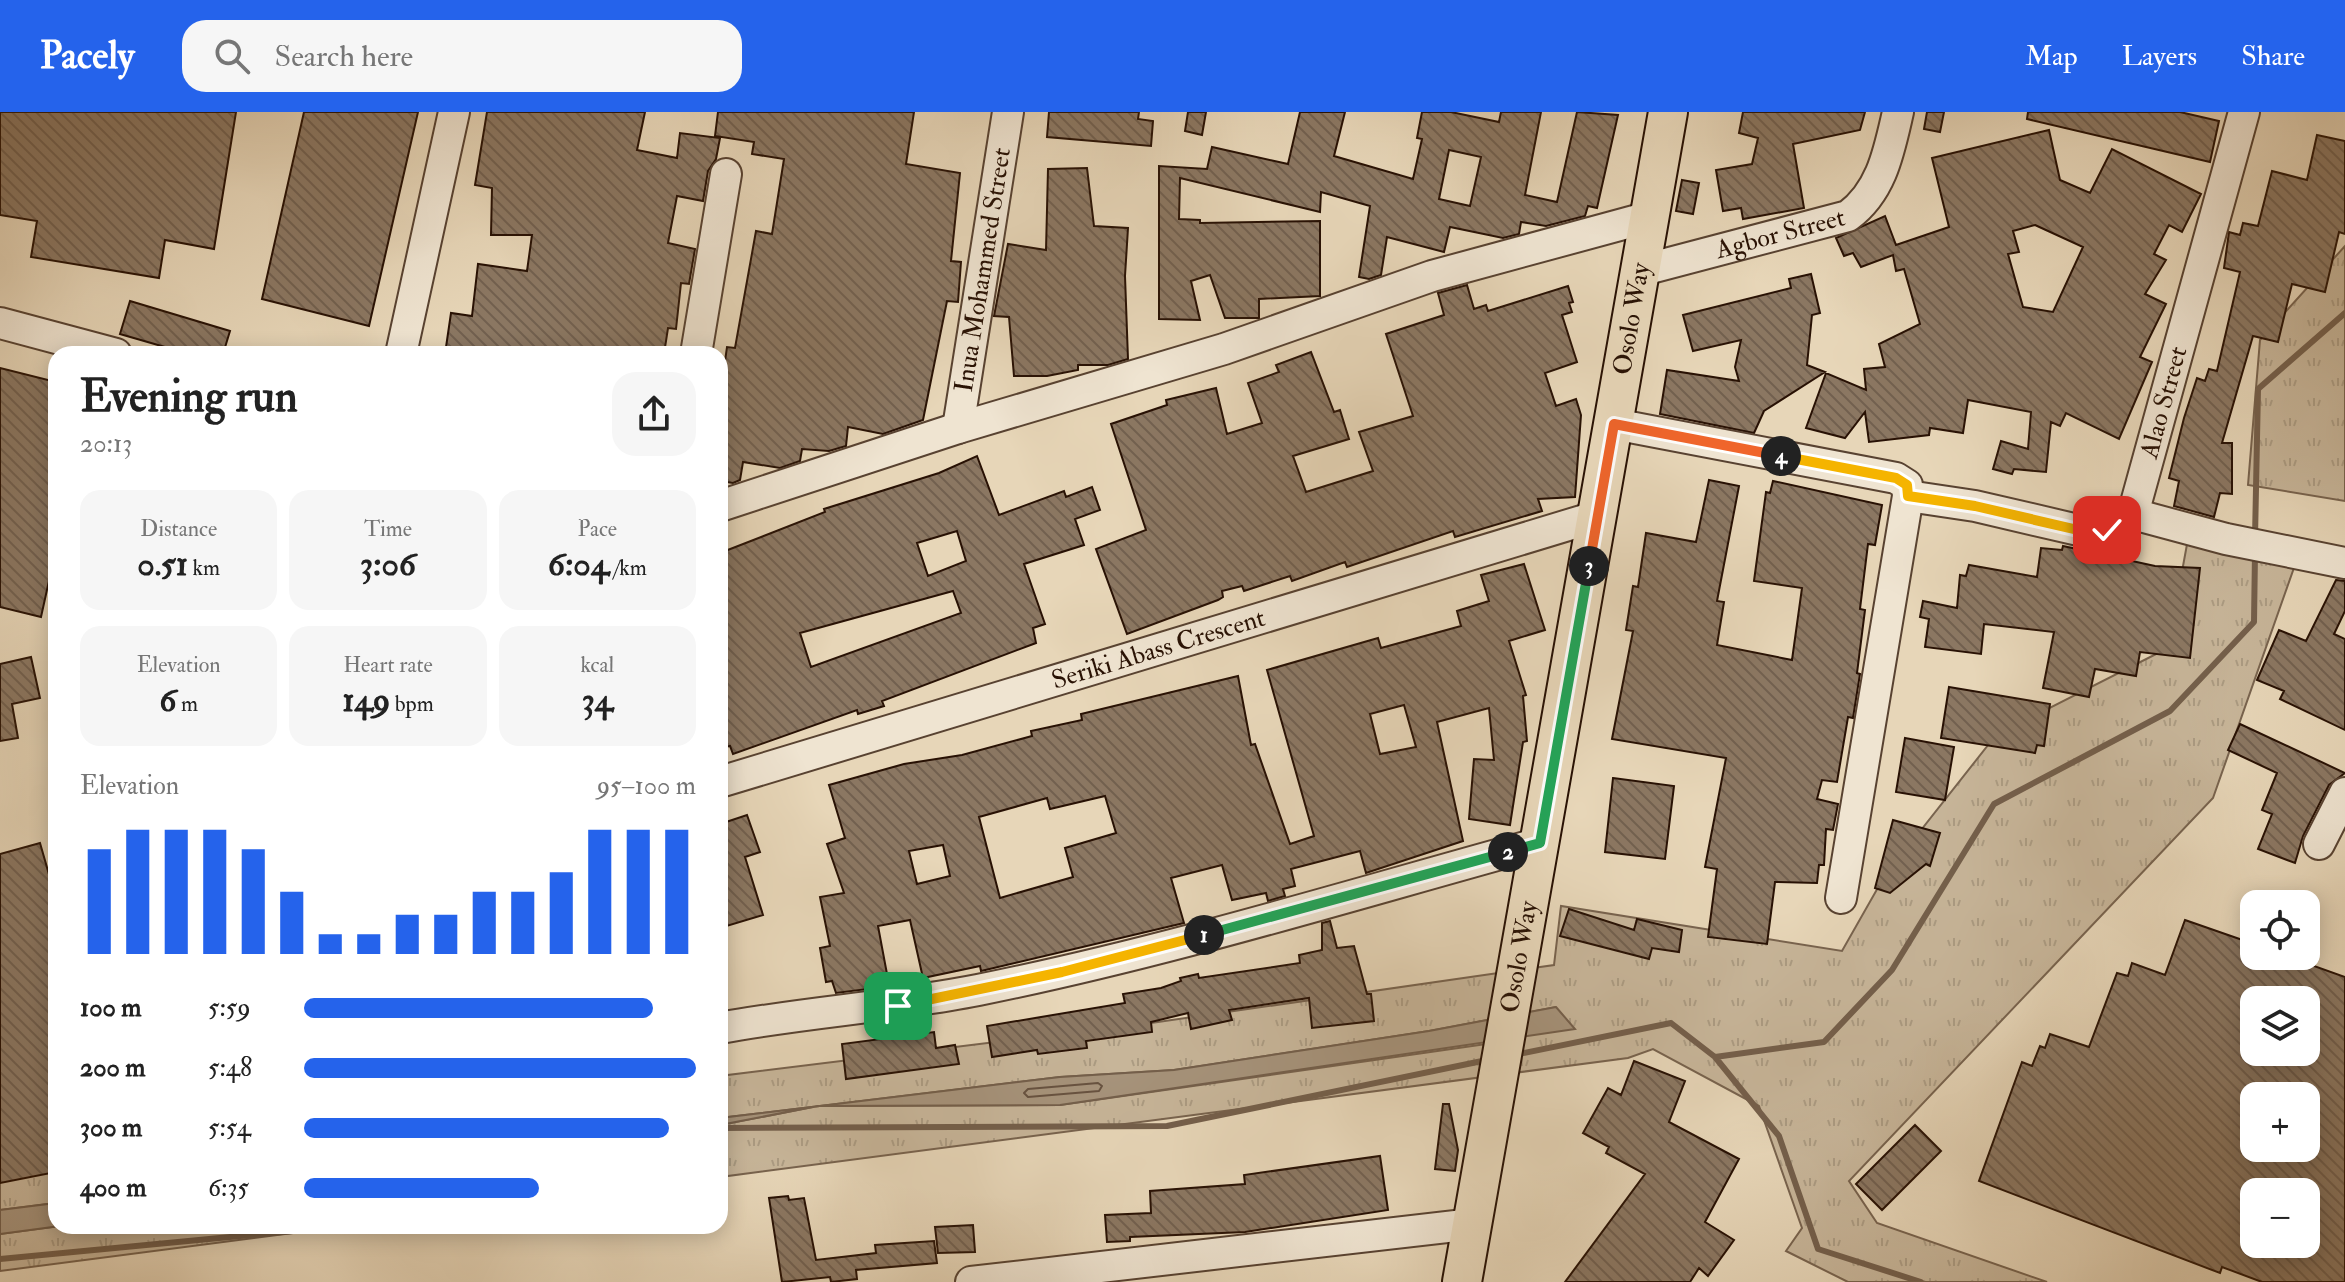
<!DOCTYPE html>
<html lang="en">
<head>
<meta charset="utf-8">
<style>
  :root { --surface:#fff; --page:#f6f6f6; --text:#222; --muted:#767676; --accent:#2563eb }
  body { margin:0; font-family:"IM FELL Double Pica",serif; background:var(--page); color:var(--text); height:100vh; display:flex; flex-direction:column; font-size:30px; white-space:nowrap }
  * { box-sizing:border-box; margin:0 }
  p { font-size:26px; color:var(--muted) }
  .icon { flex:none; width:44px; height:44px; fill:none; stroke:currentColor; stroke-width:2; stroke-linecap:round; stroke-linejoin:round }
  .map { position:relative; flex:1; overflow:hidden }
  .sheet { position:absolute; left:48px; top:234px; width:680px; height:888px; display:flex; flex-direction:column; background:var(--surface); border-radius:24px; box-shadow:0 4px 20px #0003 }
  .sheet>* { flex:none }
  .tools { position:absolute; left:2240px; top:778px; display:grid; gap:16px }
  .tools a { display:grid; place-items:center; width:80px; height:80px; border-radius:16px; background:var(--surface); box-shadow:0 4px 20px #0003; font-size:40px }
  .pin { position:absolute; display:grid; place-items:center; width:68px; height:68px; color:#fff; margin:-34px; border-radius:16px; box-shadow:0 4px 12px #0006 }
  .km { position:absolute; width:40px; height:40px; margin:-20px; border-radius:50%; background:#222; color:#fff; font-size:22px; line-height:40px; text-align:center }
  .round { display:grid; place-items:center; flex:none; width:84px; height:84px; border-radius:24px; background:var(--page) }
  .headline { display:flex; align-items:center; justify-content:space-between; height:136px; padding:0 32px }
  h1 { font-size:44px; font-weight:700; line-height:60px }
  .figures { display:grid; grid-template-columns:repeat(3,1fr); gap:12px; height:136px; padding:8px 32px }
  .figures div { display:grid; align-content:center; border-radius:20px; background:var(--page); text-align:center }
  .figures b { font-size:34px; font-weight:700 }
  .figures small { font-size:22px; font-weight:400 }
  .figures p { font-size:22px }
  .chart { height:224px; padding:16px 32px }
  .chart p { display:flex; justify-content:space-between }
  .chart svg { width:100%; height:144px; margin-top:8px; stroke:var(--accent); stroke-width:6 }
  ul { padding:0 32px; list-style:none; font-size:26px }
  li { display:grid; grid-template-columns:128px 96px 1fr; align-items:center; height:60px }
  li i { height:20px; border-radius:10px; background:var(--accent) }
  header { display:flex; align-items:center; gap:48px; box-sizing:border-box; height:112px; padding:0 40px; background:var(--accent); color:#fff }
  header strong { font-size:38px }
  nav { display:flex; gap:44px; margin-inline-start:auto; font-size:28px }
  .search { width:560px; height:72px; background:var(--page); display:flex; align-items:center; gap:20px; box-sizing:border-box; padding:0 28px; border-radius:24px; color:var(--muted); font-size:30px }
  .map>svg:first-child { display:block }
</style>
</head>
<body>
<header>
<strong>Pacely</strong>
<div class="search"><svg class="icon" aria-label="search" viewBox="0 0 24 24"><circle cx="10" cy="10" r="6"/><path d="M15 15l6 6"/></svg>Search here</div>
<nav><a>Map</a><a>Layers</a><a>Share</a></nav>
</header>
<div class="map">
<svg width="2345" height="1170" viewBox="0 0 2345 1170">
  <defs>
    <pattern id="grass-tufts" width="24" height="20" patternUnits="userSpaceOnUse" patternTransform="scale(2)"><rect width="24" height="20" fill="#c7b599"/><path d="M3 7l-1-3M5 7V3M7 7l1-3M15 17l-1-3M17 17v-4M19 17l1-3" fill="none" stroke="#ab9b82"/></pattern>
    <pattern id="building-back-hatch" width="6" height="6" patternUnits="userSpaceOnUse" patternTransform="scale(2)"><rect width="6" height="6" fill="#8b7762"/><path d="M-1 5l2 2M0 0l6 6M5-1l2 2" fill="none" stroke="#72604f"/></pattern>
  </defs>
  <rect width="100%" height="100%" fill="#e7d6b8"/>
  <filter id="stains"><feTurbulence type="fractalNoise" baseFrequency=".0025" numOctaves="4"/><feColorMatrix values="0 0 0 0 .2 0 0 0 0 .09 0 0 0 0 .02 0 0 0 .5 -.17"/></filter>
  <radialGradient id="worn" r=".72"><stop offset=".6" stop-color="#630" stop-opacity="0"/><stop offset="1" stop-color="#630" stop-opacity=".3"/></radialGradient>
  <path fill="url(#grass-tufts)" stroke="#78634e" stroke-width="2" d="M2345,134V389L2248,373L2260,228Z
    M2192,405L2296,450L2213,686L1849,1069L1877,1111L2047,1170H1848L1786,1139L1802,1116L1759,994L1653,937L1628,946L720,1065V1013L818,994L1060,993L1500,930L1556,895L1429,919L1174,958L1060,965L720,1006V964L1151,911L1554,853L1561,794L1842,839L1884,765L1996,623L2168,536Z
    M56,1050V1091L0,1098V1057Z
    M60,1114H347L0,1159V1122Z"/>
  <path fill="#a6937b" stroke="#745f4b" stroke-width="2" d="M1556,895L1575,917L1060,993L818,994L720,1013V1006L1060,965L1174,958L1429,919Z
    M56,1091V1114H60L0,1122V1098Z"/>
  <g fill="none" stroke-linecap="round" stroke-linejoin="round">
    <path stroke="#675240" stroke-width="2" d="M1098,971L1102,974L1099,979L1028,985L1024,981L1028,977Z"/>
    <path stroke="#745f4b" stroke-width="6" d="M2255,426L2258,277L2345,201
      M1514,943L1671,911L1715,945L1779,1024L1818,1137L1921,1170
      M1715,945L1824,930L1892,858L1994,692L2170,599L2254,510L2255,441
      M720,1016L1167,1014L1487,948
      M0,1147L345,1114"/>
  </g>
  <path fill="url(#building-back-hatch)" stroke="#281104" stroke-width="2" fill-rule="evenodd" d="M0,0H236L214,137L165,128L159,166L31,145L37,109L0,103Z
    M304,0H418L369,214L262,187Z
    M487,0H645L637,38L677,46L680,21L720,26L716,47L708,59L703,89L677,84L668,131L695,137L689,172L681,171L676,217L668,216L664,242H445L451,201L472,204L478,152L527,159L532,123H491L492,76L475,73Z
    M718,0H914L906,52L960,61L951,149L961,150L958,190L947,189L923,308L883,322L848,315L846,334L829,339L802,337L800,349L780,356L743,350L740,368L733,371L720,369V284L727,235L735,236L756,119L772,122L784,47L752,42L754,30L715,24Z
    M1049,0H1139L1138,7L1153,9L1151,34L1047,25Z
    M1188,0H1206L1202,23L1185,19Z
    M1300,0H1345L1334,44L1413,67L1422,27L1417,26L1422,0H1451L1499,10L1501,0H1541L1525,83L1557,90L1577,0L1618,3L1597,96L1588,94L1585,104L1546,114L1521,110L1519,122L1503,126L1450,115L1444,140L1387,125L1381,163L1369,167L1359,165L1370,94L1321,80L1320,100L1180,66L1179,107L1200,108V111L1320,109V184L1259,187V206H1225L1210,163L1191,169L1200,208L1159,207V54L1207,57L1212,35L1288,52ZM1449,38L1481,45L1470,94L1439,87Z
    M1743,0H1865L1860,18L1793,32L1804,96L1743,107L1741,96L1723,99L1716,58L1752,52L1758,26L1739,21Z
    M1927,0H1944L1940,20L1924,17Z
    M2028,0H2180L2219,9L2210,50L2027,7Z
    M2049,18L2060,68L2090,81L2112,37L2201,82L2182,120L2169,113L2154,142L2166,148L2145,182L2166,192L2140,245L2152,250L2119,327L2066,301L2060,314L2051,310L2046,360L2014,357L2012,362L1993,357L2001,329L2028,337L2031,300L1968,288L1963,321L1930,316L1929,323L1869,330L1865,300L1845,326L1806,316L1826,261L1866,278L1864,257L1885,255L1879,232L1920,212L1904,157L1896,159L1893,143L1861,155L1853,141L1844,144L1836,126L1885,104L1896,133L1949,115L1932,46ZM2035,113L2083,135L2053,200L2023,195L2008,142L2019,140L2013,119Z
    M2317,23L2345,29V122L2339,120L2325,180L2292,172L2278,230L2253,224L2222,331H2232V382L2220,381L2214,405L2174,394L2179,369L2169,366L2184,306L2197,266L2205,269L2209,257L2217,259L2240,160L2224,156L2229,120L2240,123L2243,111L2258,114L2272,59L2307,68Z
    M1087,56L1094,114L1128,116L1125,164L1128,247L1108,253H1078V258L1047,264H1014L1009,205L994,204L1008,132L1046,138L1048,57Z
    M1682,68L1699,71L1693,102L1676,99Z
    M1811,162L1820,201L1812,203L1807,253L1825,260L1764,299L1754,321L1660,302L1667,258L1739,269L1735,255L1741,228L1693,239L1683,203L1791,176L1789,167Z
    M1467,173L1474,197L1486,193L1488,199L1568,174L1573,190L1569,191L1572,200L1562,203L1577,250L1545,261L1556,294L1576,287L1581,303L1575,385L1538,387L1542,399L1455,425L1453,419L1347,455L1345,450L1292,469L1290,464L1244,479L1242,474L1222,479L1223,485L1218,488L1127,522L1096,437L1146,418L1111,312L1167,293L1166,288L1216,276L1227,322L1262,311L1248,271L1279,260L1276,253L1311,240L1334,300L1340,298L1349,327L1293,344L1306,380L1373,359L1359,320L1413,304L1386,222L1444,203L1438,181Z
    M130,189L230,219L223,242H189L120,222Z
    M0,256L56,270V437L41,505L0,495Z
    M977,344L999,403L1064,379L1066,385L1092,375L1100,398L1075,407L1084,433L1024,452L1045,512L1033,516L1036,531L882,589L884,594L858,602L857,598L733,642L730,634L720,636V441L825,400L824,397L939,361ZM957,419L966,449L928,464L917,431ZM953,479L961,501L811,555L800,521Z
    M1709,368L1739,374L1717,489L1724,490L1717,533L1792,548L1802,476L1754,469L1766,380L1770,381L1773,369L1882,393L1875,433L1868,432L1860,497L1865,498L1857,561L1860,562L1853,606L1848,605L1837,670L1822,668L1817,687L1838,692L1833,718L1826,717L1824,753H1819L1817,771L1775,770L1767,832L1708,825L1717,757L1705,755L1726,646L1612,627L1633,519L1626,518L1633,474L1638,475L1646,421L1696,430Z
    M2063,434L2155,454L2200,456L2190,546L2140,540L2136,564L2095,557L2089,585L2043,576L2054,520L1984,512L1981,542L1925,535L1929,507L1920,505L1923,489L1957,496L1960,463L1966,464L1969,453L2037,465L2041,436L2062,438Z
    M1524,452L1545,518L1509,529L1526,583L1523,584L1527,629L1523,630L1510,713L1469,707L1474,647L1494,648L1489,596L1437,610L1463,729L1366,761L1360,739L1291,757L1295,774L1283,777L1285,784L1268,789L1266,781L1232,788L1222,753L1171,766L1184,811L981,859L980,854L923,866L910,808L878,814L887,862L882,863L884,875L836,881L832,869L826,870L820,836L830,834L820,785L844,781L827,732L845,726L829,673L904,652L962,643L1032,624L1031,619L1082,608L1081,602L1238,564L1251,633L1255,632L1290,732L1314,724L1267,558L1378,526L1381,536L1461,514L1457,499L1489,489L1481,463ZM1404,593L1416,635L1380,642L1370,602ZM1105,684L1116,721L1065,736L1073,765L1000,786L979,705L1047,686L1050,697ZM943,733L950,764L917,772L909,739Z
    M2336,468L2345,469V499L2334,522L2345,527V618L2280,587L2284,579L2257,568L2279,518L2306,529Z
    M31,545L40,586L12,592L18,626L0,629V552Z
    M1949,575L2050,592L2044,634L2037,633L2035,641L1941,626Z
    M2240,612L2345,661L2329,673L2303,724L2295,751L2258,737L2272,702L2262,698L2277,661L2228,638Z
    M1905,626L1954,635L1945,688L1896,680Z
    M1613,666L1674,674L1665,747L1605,740Z
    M747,703L760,740L745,745L763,803L720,816V712Z
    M1893,708L1940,721L1930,754L1926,752L1890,781L1875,776Z
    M40,731L56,787V1060L0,1071V742Z
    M1569,797L1634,818L1637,807L1682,818L1679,840L1652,836L1649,847L1560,824Z
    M2185,808L2254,832V844H2286L2345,865V1170H2262L2222,1155L2220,1161L1979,1069L2022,950L2032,954L2040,934L2045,936L2050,922L2089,935L2117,861L2128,864L2132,851L2165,863ZM2254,888H2306V940H2254ZM2254,984H2306V1036H2254ZM2254,1080H2306V1132H2254Z
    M1330,809L1337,836L1354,834L1367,882H1371L1374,909L1312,916L1309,886L1229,898L1232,908L1191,917L1188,901L1151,910L1152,920L1086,929L1087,936L1038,942L1037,938L992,945L987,914L1125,891L1123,882L1161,876L1181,869L1180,866L1198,862L1199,866L1300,851L1299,843L1322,838V811Z
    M934,920L936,936L955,933L959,952L846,967L842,932Z
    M1634,949L1685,969L1669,1010L1739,1047L1705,1110L1734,1128L1708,1164L1699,1156L1690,1170H1565L1645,1062L1606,1041L1609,1035L1583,1021L1608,976L1621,983Z
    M1443,992H1449L1458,1038L1455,1059L1435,1057Z
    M1915,1013L1941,1039L1882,1098L1856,1072Z
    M1380,1044L1388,1098L1245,1120L1130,1125V1129L1107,1130L1105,1103L1151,1101L1150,1079L1245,1072L1244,1063Z
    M788,1084L789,1088L804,1086L816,1148L876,1141L875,1133L934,1129L937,1151L856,1158L857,1167L831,1170L830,1165L782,1170L769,1086Z
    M973,1113L975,1140L938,1141L935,1115Z"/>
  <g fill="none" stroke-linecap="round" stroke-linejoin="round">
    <g stroke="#584231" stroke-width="34">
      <g id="minor">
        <path id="s1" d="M1643,158L1848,104C1882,79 1889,39 1898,0"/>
        <path d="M0,211L116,242"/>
        <path d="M401,242L454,0"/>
        <path d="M696,242L726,62"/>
        <path d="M1614,312L1896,366L1907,373L1908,384L1841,786"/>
        <path id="s2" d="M958,316L1008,0"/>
        <path id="s3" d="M1908,384L1975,394L2091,421L2122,413L2133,402L2244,0"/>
        <path d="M720,394L958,316L1224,237L1432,164L1649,105"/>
        <path d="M2133,402L2226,427L2345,451"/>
        <path id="s4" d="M720,670L1598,404"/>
        <path d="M2319,732L2345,681"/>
        <path d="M720,916C806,900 892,895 978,878C1167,840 1354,782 1540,731"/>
        <path d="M971,1170L1473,1112"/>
      </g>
    </g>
    <g stroke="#281104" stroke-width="42">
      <g id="major">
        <path id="s5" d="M1462,1170L1668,0"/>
      </g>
    </g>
    <use href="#minor" stroke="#efe4d1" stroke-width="30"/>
    <use href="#major" stroke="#e7d6b8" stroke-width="38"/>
  </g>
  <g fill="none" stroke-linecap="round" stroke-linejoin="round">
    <g stroke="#fff" stroke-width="16">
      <path id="split-1" d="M898,894L1062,860L1204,823"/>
    </g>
    <g stroke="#fff" stroke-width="16">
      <path id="split-2" d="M1204,823L1508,740"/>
    </g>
    <g stroke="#fff" stroke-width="16">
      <path id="split-3" d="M1508,740L1540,731L1589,454"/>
    </g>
    <g stroke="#fff" stroke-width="16">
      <path id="split-4" d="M1589,454L1614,312L1781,344"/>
    </g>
    <g stroke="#fff" stroke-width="16">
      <path id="split-5" d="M1781,344L1896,366L1907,373L1908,384L1975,394L2091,421L2107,418"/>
    </g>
    <use href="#split-1" stroke="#f5b400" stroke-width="10"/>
    <use href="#split-2" stroke="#22a559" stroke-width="10"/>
    <use href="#split-3" stroke="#22a559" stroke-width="10"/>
    <use href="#split-4" stroke="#f0652b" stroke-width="10"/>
    <use href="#split-5" stroke="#f5b400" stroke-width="10"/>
  </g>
  <g text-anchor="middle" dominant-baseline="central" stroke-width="6" stroke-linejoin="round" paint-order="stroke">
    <g font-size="26" fill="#281104" stroke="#efe4d1">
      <text stroke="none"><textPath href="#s1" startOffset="142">Agbor Street</textPath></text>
      <text stroke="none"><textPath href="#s2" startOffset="160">Inua Mohammed Street</textPath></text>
      <text stroke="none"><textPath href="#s5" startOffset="978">Osolo Way</textPath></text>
      <text stroke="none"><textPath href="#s3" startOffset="350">Alao Street</textPath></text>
      <text stroke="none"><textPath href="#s4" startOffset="458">Seriki Abass Crescent</textPath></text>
      <text stroke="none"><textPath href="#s5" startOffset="330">Osolo Way</textPath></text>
    </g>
  </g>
  <rect width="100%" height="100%" filter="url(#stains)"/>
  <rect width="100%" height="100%" fill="url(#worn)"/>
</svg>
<div class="tools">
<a><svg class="icon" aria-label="locate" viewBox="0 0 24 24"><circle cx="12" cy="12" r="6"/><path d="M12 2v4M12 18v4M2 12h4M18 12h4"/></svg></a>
<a><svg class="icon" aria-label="layers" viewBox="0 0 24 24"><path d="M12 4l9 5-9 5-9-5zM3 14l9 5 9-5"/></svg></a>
<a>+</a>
<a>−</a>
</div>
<div class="pin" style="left:898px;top:894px;background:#1e9e55"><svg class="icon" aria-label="arrive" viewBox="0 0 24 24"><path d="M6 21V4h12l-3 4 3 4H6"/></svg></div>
<div class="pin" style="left:2107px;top:418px;background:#d93025"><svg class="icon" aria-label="check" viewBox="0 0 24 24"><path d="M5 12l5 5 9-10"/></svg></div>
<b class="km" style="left:1204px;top:823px">1</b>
<b class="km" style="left:1508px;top:740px">2</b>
<b class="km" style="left:1589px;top:454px">3</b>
<b class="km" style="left:1781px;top:344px">4</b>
<section class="sheet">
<div class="headline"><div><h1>Evening run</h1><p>20:13</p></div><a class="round"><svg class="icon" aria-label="share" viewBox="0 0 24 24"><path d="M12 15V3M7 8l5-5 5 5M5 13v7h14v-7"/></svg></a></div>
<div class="figures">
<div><p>Distance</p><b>0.51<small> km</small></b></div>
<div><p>Time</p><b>3:06</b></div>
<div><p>Pace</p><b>6:04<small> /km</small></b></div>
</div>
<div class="figures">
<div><p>Elevation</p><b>6<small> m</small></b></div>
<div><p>Heart rate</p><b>149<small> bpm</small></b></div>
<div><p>kcal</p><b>34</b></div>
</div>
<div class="chart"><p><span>Elevation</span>95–100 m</p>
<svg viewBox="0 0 160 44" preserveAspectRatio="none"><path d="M5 44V12M15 44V6M25 44V6M35 44V6M45 44V12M55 44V25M65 44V38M75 44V38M85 44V32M95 44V32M105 44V25M115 44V25M125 44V19M135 44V6M145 44V6M155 44V6"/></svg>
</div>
<ul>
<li><b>100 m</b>5:59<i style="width:89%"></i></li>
<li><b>200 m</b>5:48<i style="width:100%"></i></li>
<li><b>300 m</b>5:54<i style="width:93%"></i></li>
<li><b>400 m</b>6:35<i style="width:60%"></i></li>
</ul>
</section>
</div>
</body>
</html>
